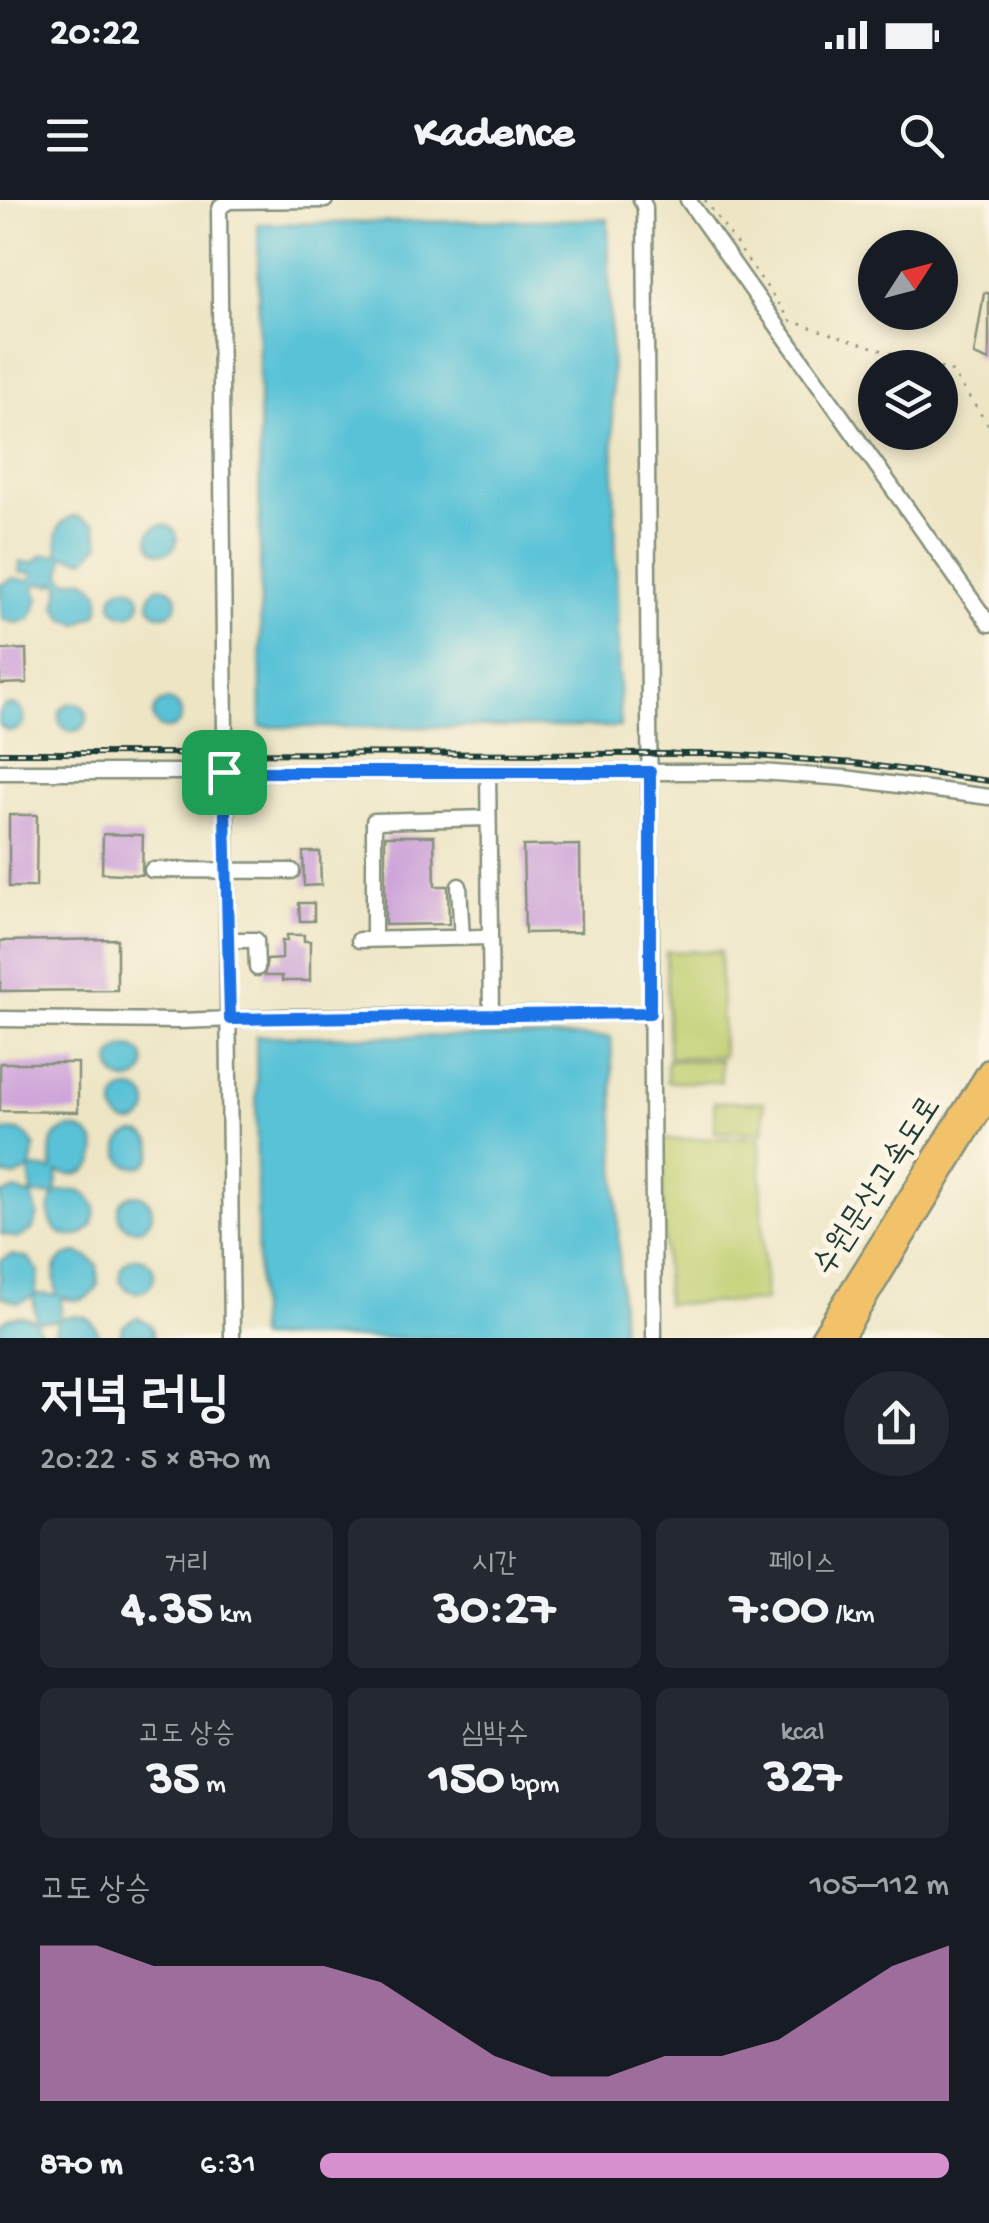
<!DOCTYPE html>
<html lang="ko">
<head>
<meta charset="utf-8">
<style>
  :root { --surface:#171b24; --page:#242831; --text:#f1f3f6; --muted:#9ea1a6; --accent:#d690ce }
  body { margin:0; font-family:"Gochi Hand","Poor Story",sans-serif; background:var(--page); color:var(--text); height:100vh; display:flex; flex-direction:column; font-size:38px; white-space:nowrap }
  * { box-sizing:border-box; margin:0 }
  p { font-size:32px; color:var(--muted) }
  .icon { flex:none; width:55px; height:55px; fill:none; stroke:currentColor; stroke-width:2; stroke-linecap:round; stroke-linejoin:round }
  .map { position:relative; height:1138px; overflow:hidden }
  .side { display:flex; flex-direction:column; background:var(--surface); flex:1 }
  .side>* { flex:none }
  .needle { width:65px; rotate:54deg }
  .tools { position:absolute; left:858px; top:30px; display:grid; gap:20px }
  .tools a { display:grid; place-items:center; width:100px; height:100px; border-radius:50%; background:var(--surface); box-shadow:0 5px 15px #0003; font-size:50px }
  .pin { position:absolute; display:grid; place-items:center; width:85px; height:85px; color:#fff; margin:-42px; border-radius:20px; box-shadow:0 5px 15px #0006 }
  .round { display:grid; place-items:center; flex:none; width:105px; height:105px; border-radius:52px; background:var(--page) }
  .overview { display:flex; align-items:center; justify-content:space-between; height:170px; padding:0 40px }
  h1 { font-size:55px; font-weight:700; line-height:75px }
  .stats { display:grid; grid-template-columns:repeat(3,1fr); gap:15px; height:170px; padding:10px 40px }
  .stats div { display:grid; align-content:center; border-radius:15px; background:var(--page); text-align:center }
  .stats b { font-size:50px; font-weight:700 }
  .stats small { font-size:28px; font-weight:400 }
  .stats p { font-size:28px }
  .chart { height:280px; padding:20px 40px }
  .chart p { display:flex; justify-content:space-between }
  .chart svg { width:100%; height:180px; margin-top:10px; fill:var(--accent); opacity:.7 }
  ul { padding:0 40px; list-style:none; font-size:32px }
  li { display:grid; grid-template-columns:160px 120px 1fr; align-items:center; height:75px }
  li i { height:25px; border-radius:12px; background:var(--accent) }
  .status { display:flex; justify-content:space-between; align-items:center; height:70px; padding:0 50px; background:var(--surface); direction:ltr }
  .status svg { height:28px; fill:currentColor }
  header { display:flex; justify-content:space-between; align-items:center; height:130px; padding:0 40px; background:var(--surface); font-size:45px; font-weight:700 }
  .map>svg:first-child { display:block }
</style>
</head>
<body>
<div class="status"><b>20:22</b><svg viewBox="0 0 49 12"><path d="M0 12V9h3v3zM5 12V6h3v6zM10 12V3h3v9zM15 12V0h3v12zM26 1h20v11H26zM47 4h2v5h-2z"/></svg></div>
<header><svg class="icon" aria-label="menu" viewBox="0 0 24 24"><path d="M4 6h16M4 12h16M4 18h16"/></svg>Kadence<svg class="icon" aria-label="search" viewBox="0 0 24 24"><circle cx="10" cy="10" r="6"/><path d="M15 15l6 6"/></svg></header>
<div class="map">
<svg width="989" height="1138" viewBox="0 0 989 1138">
  <rect width="100%" height="100%" fill="#fcf5e5"/>
  <filter id="ink" filterUnits="userSpaceOnUse"><feTurbulence type="fractalNoise" baseFrequency=".01" numOctaves="2"/><feDisplacementMap in="SourceGraphic" scale="20" xChannelSelector="R" yChannelSelector="G"/><feConvolveMatrix kernelMatrix="1 2 1 2 8 2 1 2 1" color-interpolation-filters="sRGB"/></filter>
  <filter id="wash" filterUnits="userSpaceOnUse"><feTurbulence type="fractalNoise" baseFrequency=".0048" numOctaves="4" result="noise"/><feDisplacementMap in="SourceGraphic" scale="40" xChannelSelector="R" yChannelSelector="G"/><feGaussianBlur stdDeviation="2.25" result="paint"/><feColorMatrix in="noise" values="0 0 0 0 0 0 0 0 0 0 0 0 0 0 0 0 0 1.4 0 .05"/><feComposite in="paint" operator="in"/></filter>
  <g filter="url(#wash)">
    <rect width="100%" height="100%" fill="#ede5c4"/>
    <path fill="#c0cd6e" stroke="#708551" stroke-width="2.5" d="M720,751L723,856L669,858L666,752Z
      M720,860L721,882H667V861Z
      M714,902H764V932H715Z
      M760,937L765,1101L666,1104L661,940Z"/>
    <path fill="#5ac2d7" stroke="#3c8086" stroke-width="2.5" d="M608,19L620,527H261L258,24Z
      M76,316L95,324L100,344L85,360L64,356L62,376L67,381L83,379C99,386 104,398 97,414L78,424L64,419L56,406L61,386L56,381L53,385L39,383L34,386L39,400L30,419L16,423L2,419L0,385L14,378L28,381L33,377V373L19,372L20,362L34,363L42,355H59C56,338 53,321 76,316Z
      M149 339a14 14 0 1 1 28 0a14 14 0 1 1-28 0Z
      M149 401a14 14 0 1 1 28 0a14 14 0 1 1-28 0Z
      M112 401a14 14 0 1 1 28 0a14 14 0 1 1-28 0Z
      M153 515a14 14 0 1 1 28 0a14 14 0 1 1-28 0Z
      M59 517a14 14 0 1 1 28 0a14 14 0 1 1-28 0Z
      M-2 518a13 13 0 1 1 26 0a13 13 0 1 1-26 0Z
      M256,836L611,837L622,1138H258Z
      M111 864a17 17 0 1 1 34 0a17 17 0 1 1-34 0Z
      M114 906a17 17 0 1 1 34 0a17 17 0 1 1-34 0Z
      M68,928C112,929 101,988 58,972L56,992C71,990 86,987 95,1006C100,1052 32,1043 54,995H34L32,997L38,1015L32,1030L17,1038L1,1034L0,995L16,990L29,995L32,992L29,970L15,977L0,974V933C15,927 28,931 35,947L31,968L53,970C50,953 45,937 68,928Z
      M119 950a17 17 0 1 1 34 0a17 17 0 1 1-34 0Z
      M118 1012a17 17 0 1 1 34 0a17 17 0 1 1-34 0Z
      M77,1053L88,1057L97,1065L98,1087C88,1101 77,1103 62,1097L60,1118C77,1114 95,1114 99,1138H52L58,1121H38L36,1123L42,1138H0V1124C10,1114 21,1114 33,1120L36,1118L33,1096L19,1103L0,1096V1061L11,1055L28,1058L39,1072L35,1094L57,1095C53,1076 50,1057 77,1053Z
      M120 1075a17 17 0 1 1 34 0a17 17 0 1 1-34 0Z
      M137,1117L151,1125L154,1138H120L123,1126Z"/>
    <g id="blocks">
      <path fill="#cda3d9" d="M984,93H989V161L974,155Z
        M26,449L27,483L0,484V450Z
        M9,615H37L36,687H9Z
        M103,634L143,635L142,675L102,673Z
        M385,636H434L435,686H448L449,724L385,725Z
        M580,645L581,732L525,733L523,646Z
        M303,652H320L321,685L304,686Z
        M299,703H314V721H300Z
        M287,735H304V741H310V781H282V776H264L267,760L282,759V741H287Z
        M117,739V790L0,791V741Z
        M0,863H78V912L0,911Z"/>
    </g>
  </g>
  <g filter="url(#ink)">
    <use href="#blocks" fill-opacity="0" stroke="#86917c" stroke-width="2.5"/>
    <g fill="none" stroke-linecap="round" stroke-linejoin="round">
      <g stroke="#86917c" stroke-width="19">
        <path id="minor" d="M641,0L645,7L654,1138
          M688,0L989,424
          M0,572H760L845,578L989,597
          M488,572L491,814
          M152,670L292,671
          M459,686L462,738
          M374,739V621L488,618
          M228,740H256L257,768
          M359,740L490,737
          M0,819L179,821L284,817L650,813
          M232,1138L219,12L221,6L229,1L325,0"/>
      </g>
      <g stroke="#86917c" stroke-width="25">
        <path id="highway" d="M821,1138L989,870
          M842,1138L989,897"/>
      </g>
      <path stroke="#86917c" stroke-width="2.5" stroke-dasharray="2.5 8" stroke-linecap="butt" d="M705,0L791,121L937,168
        M940,168L952,172L989,226"/>
      <use href="#minor" stroke="#fff" stroke-width="14"/>
      <use href="#highway" stroke="#f2c26a" stroke-width="20"/>
      <g stroke="#1f3d34" stroke-width="6">
        <path id="rail" d="M0,553L725,554L854,563L989,581"/>
      </g>
      <use href="#rail" stroke="#fcf5e5" stroke-width="2.5" stroke-dasharray="8" stroke-linecap="butt"/>
    </g>
  </g>
  <g fill="none" stroke-linecap="round" stroke-linejoin="round" filter="url(#ink)">
    <g stroke="#fff" stroke-width="20">
      <path id="route" d="M224,572H650V813L230,819Z"/>
    </g>
    <use href="#route" stroke="#1a73e8" stroke-width="12"/>
  </g>
  <g text-anchor="middle" dominant-baseline="central" stroke-width="10" stroke-linejoin="round" paint-order="stroke">
    <g font-size="32" fill="#1f3d34" stroke="#fcf5e5">
      <text transform="translate(879 987) rotate(-57)">수원문산고속도로</text>
    </g>
  </g>
</svg>
<div class="tools">
<a><svg class="needle" viewBox="-14 -14 28 28"><path d="M0-13l5 13h-10z" fill="#e53935"/><path d="M0 13l5-13h-10z" fill="#9ea1a6"/></svg></a>
<a><svg class="icon" aria-label="layers" viewBox="0 0 24 24"><path d="M12 4l9 5-9 5-9-5zM3 14l9 5 9-5"/></svg></a>
</div>
<div class="pin" style="left:224px;top:572px;background:#1e9e55"><svg class="icon" aria-label="arrive" viewBox="0 0 24 24"><path d="M6 21V4h12l-3 4 3 4H6"/></svg></div>
</div>
<section class="side">
<div class="overview"><div><h1>저녁 러닝</h1><p>20:22 · 5 × 870 m</p></div><a class="round"><svg class="icon" aria-label="share" viewBox="0 0 24 24"><path d="M12 15V3M7 8l5-5 5 5M5 13v7h14v-7"/></svg></a></div>
<div class="stats">
<div><p>거리</p><b>4.35<small> km</small></b></div>
<div><p>시간</p><b>30:27</b></div>
<div><p>페이스</p><b>7:00<small> /km</small></b></div>
</div>
<div class="stats">
<div><p>고도 상승</p><b>35<small> m</small></b></div>
<div><p>심박수</p><b>150<small> bpm</small></b></div>
<div><p>kcal</p><b>327</b></div>
</div>
<div class="chart"><p><span>고도 상승</span>105–112 m</p>
<svg viewBox="0 0 160 44" preserveAspectRatio="none"><path d="M0 44V6L10 6L20 11L30 11L40 11L50 11L60 15L70 24L80 33L90 38L100 38L110 33L120 33L130 29L140 20L150 11L160 6V44z"/></svg>
</div>
<ul>
<li><b>870 m</b>6:31<i style="width:100%"></i></li>
</ul>
</section>
</body>
</html>
